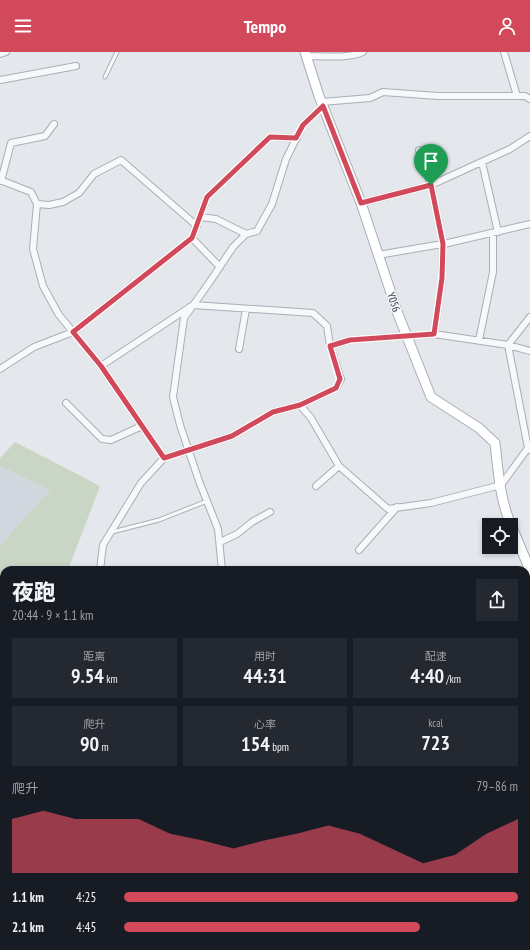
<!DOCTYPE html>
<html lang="zh">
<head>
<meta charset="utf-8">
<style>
  :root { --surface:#171b24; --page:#242831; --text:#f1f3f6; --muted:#9ea1a6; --accent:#d1495b }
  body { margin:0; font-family:"PT Sans Narrow","Noto Sans SC",sans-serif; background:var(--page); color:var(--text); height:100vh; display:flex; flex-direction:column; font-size:15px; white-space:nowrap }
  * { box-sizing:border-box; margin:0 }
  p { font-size:13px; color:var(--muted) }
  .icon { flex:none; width:22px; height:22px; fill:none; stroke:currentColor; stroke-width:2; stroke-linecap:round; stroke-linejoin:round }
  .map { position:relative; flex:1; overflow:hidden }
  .drawer { position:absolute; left:0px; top:514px; width:530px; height:384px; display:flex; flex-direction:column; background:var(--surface); border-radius:12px 12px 0 0; box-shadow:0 2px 6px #0003 }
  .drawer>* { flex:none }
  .controls { position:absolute; left:482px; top:466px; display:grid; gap:8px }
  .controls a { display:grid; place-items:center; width:36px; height:36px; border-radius:0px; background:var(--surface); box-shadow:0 2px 6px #0003; font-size:20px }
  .pin { position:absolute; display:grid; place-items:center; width:34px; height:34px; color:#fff; margin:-41px -17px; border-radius:50% 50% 50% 0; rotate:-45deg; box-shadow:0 0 4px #0007 }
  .pin .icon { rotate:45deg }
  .round { display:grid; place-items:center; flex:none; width:42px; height:42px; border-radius:0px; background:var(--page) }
  .overview { display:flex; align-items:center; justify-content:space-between; height:68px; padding:0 12px }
  h1 { font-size:22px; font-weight:800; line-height:30px }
  .metrics { display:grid; grid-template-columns:repeat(3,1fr); gap:6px; height:68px; padding:4px 12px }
  .metrics div { display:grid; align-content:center; border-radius:0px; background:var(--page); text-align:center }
  .metrics b { font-size:20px; font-weight:800 }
  .metrics small { font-size:11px; font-weight:400 }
  .metrics p { font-size:11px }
  .chart { height:112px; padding:8px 12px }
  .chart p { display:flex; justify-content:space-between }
  .chart svg { width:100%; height:72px; margin-top:4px; fill:var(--accent); opacity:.7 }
  ul { padding:0 12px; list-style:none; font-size:13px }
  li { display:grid; grid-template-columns:64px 48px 1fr; align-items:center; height:30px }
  li i { height:10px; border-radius:5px; background:var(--accent) }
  header { display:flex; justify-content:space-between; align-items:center; height:52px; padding:0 12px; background:var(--accent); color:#fff; font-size:18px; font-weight:800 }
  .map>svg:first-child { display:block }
</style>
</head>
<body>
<header><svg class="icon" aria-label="menu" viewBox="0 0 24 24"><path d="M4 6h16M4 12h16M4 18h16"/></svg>Tempo<svg class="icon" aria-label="person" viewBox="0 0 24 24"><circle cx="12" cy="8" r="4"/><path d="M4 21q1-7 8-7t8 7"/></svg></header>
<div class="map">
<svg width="530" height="898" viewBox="0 0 530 898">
  <rect width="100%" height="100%" fill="#e4e7ec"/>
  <path fill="#d2d6de" d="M0,414L50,438L0,493Z
    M247,894H493L494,898H243Z"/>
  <path fill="#c9d6c5" d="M15,390L100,434L68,518H4V616L0,621V493L50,438L0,414V406Z
    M332,894H408V898H334L331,895Z"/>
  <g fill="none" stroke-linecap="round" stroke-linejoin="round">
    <g stroke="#a9aeb7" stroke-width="5">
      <path id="lane" d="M105,25L117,0
        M112,480L159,468L207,449
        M140,894L144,898
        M186,894L190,898
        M210,898L214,894
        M481,898V894"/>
    </g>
    <g stroke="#a9aeb7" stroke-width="8">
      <path id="street" d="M504,0L517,44
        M0,2L6,0
        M307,4C323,4 348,7 363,0
        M0,28L76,14
        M322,50L370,46L383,40L438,44H525L530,47
        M419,98L431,133L443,192L442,227L434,282
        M482,110L498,180
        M0,128L31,140L37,152L33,197L43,234L59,263L101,314L164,406
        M1,129L11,91L45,84L54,72
        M361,151L431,133L510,97L530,84
        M37,152L49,153L63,150L79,141L94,122L121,108L197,174
        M200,165L216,167L246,182
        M192,186L220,215
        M378,203L448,191L530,172
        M479,288L493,220V181
        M239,297L246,257
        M101,314L193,253L313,261L327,274L330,294
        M0,317L34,295L73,280L192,186L207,145L270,85L297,86
        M66,351L102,387L111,388L142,374
        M300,353L336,336L341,327L330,294L350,288L434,282L508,293L530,265
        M528,396L508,293L530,299
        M316,434L339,414
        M220,490L237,482L252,470L270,460
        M359,498L397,455
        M100,518L103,493L141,431L164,406L232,384L273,360L300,353L311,366L339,414L388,457L431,451L501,433L528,396L530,398
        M222,518L218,477L199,429L180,373L173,345L184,266L209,231L233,195L246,182L257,179L272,152L286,107L303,73L323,54
        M526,557L530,556
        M526,601H530
        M526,646H530
        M0,655L4,651
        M526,693H530
        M32,898L36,894"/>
    </g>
    <g stroke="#a9aeb7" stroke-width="11">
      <path id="secondary" d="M305,0L319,44L361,151L398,262L431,345L479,376L495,391C498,418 500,448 511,473
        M511,473L530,518
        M526,733H530
        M526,856L530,862"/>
    </g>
    <use href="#lane" stroke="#f7f8fa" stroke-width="3"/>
    <use href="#street" stroke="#f7f8fa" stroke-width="6"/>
    <use href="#secondary" stroke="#fff" stroke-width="9"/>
  </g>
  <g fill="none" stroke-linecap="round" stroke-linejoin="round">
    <g stroke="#fff" stroke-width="8">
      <path id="route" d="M323,54L361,151L431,133L443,192L442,226L434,282L350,288L330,294L340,327L336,336L300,353L273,360L232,384L164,406L101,314L73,280L192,186L207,145L270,85L296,86L303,73Z"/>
    </g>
    <use href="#route" stroke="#d1495b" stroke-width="5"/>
  </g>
  <g text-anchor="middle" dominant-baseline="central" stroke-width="3.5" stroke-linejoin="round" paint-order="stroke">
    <g font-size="11" fill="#2b3445" stroke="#f4f6f9">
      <text transform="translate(394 250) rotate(71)">Y056</text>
    </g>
  </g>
</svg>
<div class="controls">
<a><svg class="icon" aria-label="locate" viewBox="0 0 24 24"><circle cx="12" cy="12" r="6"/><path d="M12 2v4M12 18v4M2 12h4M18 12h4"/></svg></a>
</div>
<div class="pin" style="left:431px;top:133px;background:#1e9e55"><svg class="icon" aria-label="arrive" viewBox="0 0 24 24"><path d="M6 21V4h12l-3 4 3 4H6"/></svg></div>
<section class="drawer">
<div class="overview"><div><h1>夜跑</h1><p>20:44 · 9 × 1.1 km</p></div><a class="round"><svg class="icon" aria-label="share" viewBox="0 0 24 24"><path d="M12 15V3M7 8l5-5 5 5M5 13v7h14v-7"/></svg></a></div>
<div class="metrics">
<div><p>距离</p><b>9.54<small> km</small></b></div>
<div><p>用时</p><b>44:31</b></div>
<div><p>配速</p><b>4:40<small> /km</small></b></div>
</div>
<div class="metrics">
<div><p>爬升</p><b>90<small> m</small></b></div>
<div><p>心率</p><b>154<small> bpm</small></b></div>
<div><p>kcal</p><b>723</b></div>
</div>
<div class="chart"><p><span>爬升</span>79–86 m</p>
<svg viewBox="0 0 160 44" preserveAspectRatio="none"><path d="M0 44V11L10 6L20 11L30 11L40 11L50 20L60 24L70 29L80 24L90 20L100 15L110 20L120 29L130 38L140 33L150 20L160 11V44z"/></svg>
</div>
<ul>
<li><b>1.1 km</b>4:25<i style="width:100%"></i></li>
<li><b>2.1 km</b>4:45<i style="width:75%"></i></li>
</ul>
</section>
</div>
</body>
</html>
